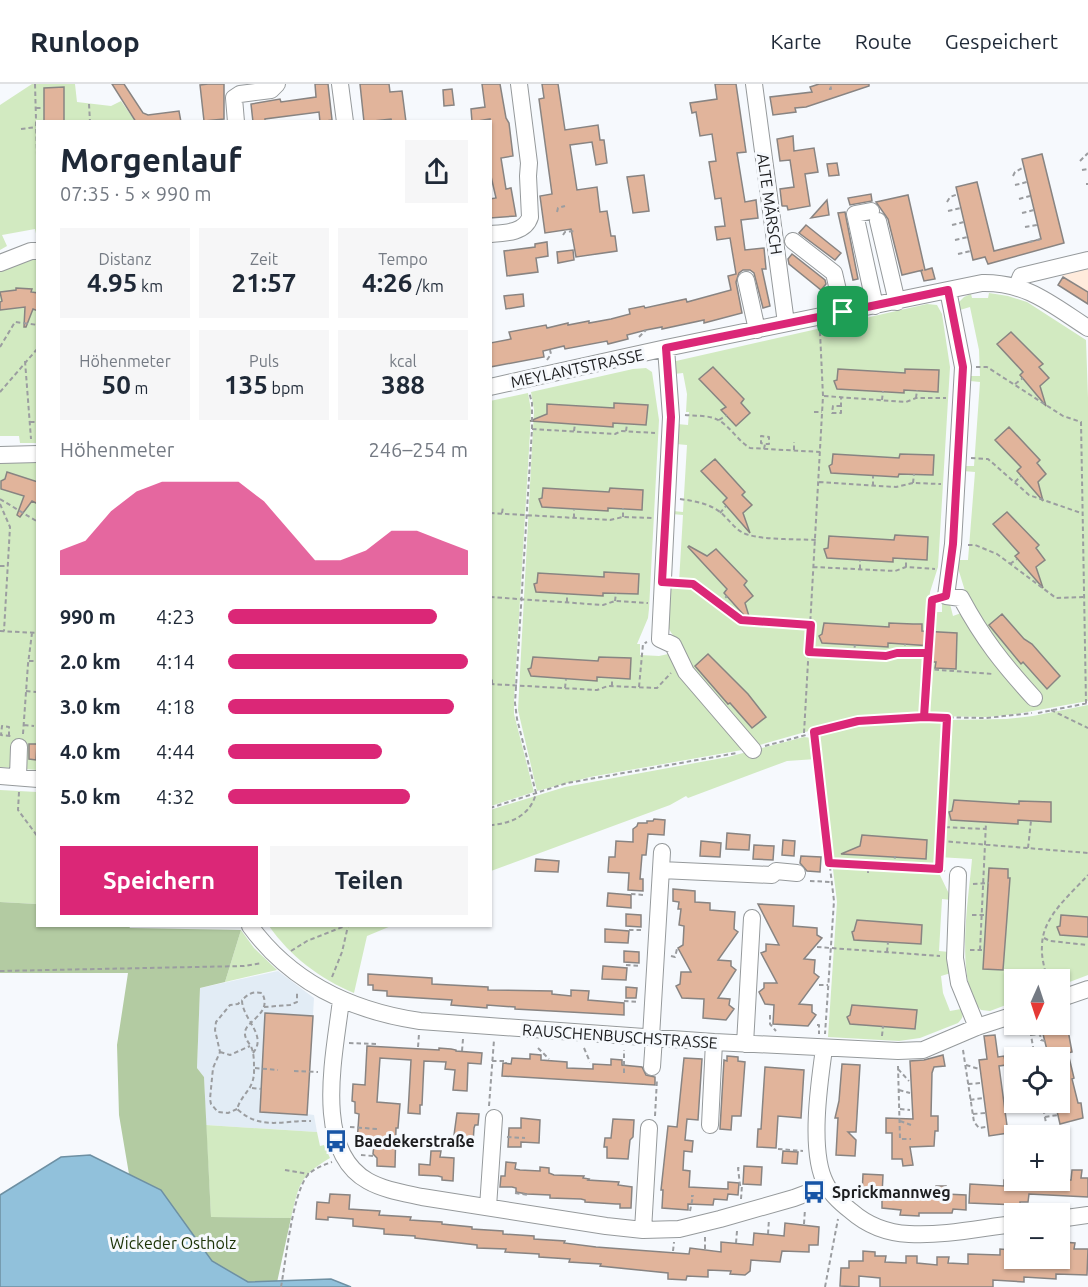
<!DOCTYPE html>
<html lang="de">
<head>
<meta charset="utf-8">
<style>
  :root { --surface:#fff; --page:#f6f6f7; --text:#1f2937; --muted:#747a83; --line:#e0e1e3; --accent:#db2777 }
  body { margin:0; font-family:Ubuntu,sans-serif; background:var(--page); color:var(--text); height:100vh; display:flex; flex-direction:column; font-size:22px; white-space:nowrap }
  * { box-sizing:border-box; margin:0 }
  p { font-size:20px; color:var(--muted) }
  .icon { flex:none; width:33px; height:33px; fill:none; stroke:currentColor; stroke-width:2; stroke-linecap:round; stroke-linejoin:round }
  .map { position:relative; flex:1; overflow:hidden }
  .panel { position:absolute; left:36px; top:36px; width:456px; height:807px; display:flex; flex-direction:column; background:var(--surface); border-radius:0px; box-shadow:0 2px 4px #0004 }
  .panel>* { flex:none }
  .needle { width:39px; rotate:183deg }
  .controls { position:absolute; left:1004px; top:885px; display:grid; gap:12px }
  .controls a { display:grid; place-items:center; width:66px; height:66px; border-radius:0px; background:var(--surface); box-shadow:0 2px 4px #0004; font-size:30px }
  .pin { position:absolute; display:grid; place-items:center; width:51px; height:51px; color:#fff; margin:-26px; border-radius:12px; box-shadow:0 3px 9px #0006 }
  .round { display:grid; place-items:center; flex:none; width:63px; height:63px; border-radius:0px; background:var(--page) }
  .head { display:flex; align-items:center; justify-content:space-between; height:102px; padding:0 24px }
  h1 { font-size:33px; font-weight:700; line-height:45px }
  .figures { display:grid; grid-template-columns:repeat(3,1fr); gap:9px; height:102px; padding:6px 24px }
  .figures div { display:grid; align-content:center; border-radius:0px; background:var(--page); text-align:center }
  .figures b { font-size:26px; font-weight:700 }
  .figures small { font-size:16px; font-weight:400 }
  .figures p { font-size:16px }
  .chart { height:168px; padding:12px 24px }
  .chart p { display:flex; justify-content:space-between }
  .chart svg { width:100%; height:108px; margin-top:6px; fill:var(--accent); opacity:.7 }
  .action { display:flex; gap:12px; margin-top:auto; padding:12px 24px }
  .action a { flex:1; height:69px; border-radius:0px; background:var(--accent); color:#fff; font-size:24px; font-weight:700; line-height:69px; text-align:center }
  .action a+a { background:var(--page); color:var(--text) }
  ul { padding:0 24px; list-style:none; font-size:20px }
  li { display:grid; grid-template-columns:96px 72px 1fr; align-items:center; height:45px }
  li i { height:15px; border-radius:8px; background:var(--accent) }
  header { display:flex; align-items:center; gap:36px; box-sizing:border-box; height:84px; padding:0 30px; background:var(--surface); border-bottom:2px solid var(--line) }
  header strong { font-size:28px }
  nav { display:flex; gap:33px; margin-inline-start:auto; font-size:21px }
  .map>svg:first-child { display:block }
</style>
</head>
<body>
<header>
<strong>Runloop</strong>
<nav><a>Karte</a><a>Route</a><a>Gespeichert</a></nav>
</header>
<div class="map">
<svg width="1088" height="1203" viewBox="0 0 1088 1203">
  <rect width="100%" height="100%" fill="#f6f9fd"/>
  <path fill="#e2ecf5" d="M278,887L314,914L310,982L295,981L307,1030L314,1031L317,1048L206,1041L204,993L197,984L200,904Z"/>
  <path fill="#ffebdc" d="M1088,176V208L1051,184Z"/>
  <path fill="#d2eac1" d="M32,0H75L77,18L111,22L121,17L135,37L38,38L37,154L35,145L2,151L7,162L0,166V21Z
    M37,174V359H20L19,352H0V185L23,175Z
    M989,209L1008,212L1027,218L1086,256L1088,314V617L1016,630L987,633L926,632L932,528H942V518L950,520L953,532L964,528L966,510L957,481V476H968L975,388L963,387L964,382H974L980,298L970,297L969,292H980L979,266L970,223L960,226L959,218L964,213L971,210L972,214H988Z
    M927,220L937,221L942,230L950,283L938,483L930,508L929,522L923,632L858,635L837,639L742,666L590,693L537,707L518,626L534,326L531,308L633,285L646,284L652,288L659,336L649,525L648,534L637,560H640V571L659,572L673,569L676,554C661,542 668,516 668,498H679L683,431L672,430L673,427L683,428L687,361L676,360L677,340L688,341L689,328H686L687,310L683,289L674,290L676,277Z
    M528,309L531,326L530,349L514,616V630L534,708L491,722L490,317Z
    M0,379H37V686L0,683Z
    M1088,621V891L1059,902V896H1014V918L990,927L981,926C954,898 969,813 972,775L938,773V787L952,816L942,815L939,867L949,868L951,889L941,892L943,909L950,927L961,925C964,931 963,934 958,939L920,954L899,957L828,953L837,818L817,654L818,649L843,642L887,637L1006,635L1033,632Z
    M804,653L813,654L816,675L787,677L688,714L686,712L670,721L491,787L490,726L565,703L728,673Z
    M0,706L37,708V820L0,818Z
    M269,842H391L367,852L354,909C320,895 290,872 269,842Z
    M241,846L254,864L277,886L225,898Z
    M206,1041L317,1048L320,1062L324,1061L330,1074C299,1092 299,1101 291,1134L211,1133Z"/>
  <path fill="#b3cba2" d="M0,818L37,820L38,842H129L130,844L241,846L225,898L200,904L197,984L204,993L211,1133L291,1134L276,1203H0L131,1102L119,1031L117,961L128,889H0Z"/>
  <path fill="#91c1db" stroke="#6e90a3" stroke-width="1.5" d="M90,1071L161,1106L212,1177L248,1198L331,1195L351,1203H0V1111L61,1073Z"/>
  <path fill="#e1b49b" stroke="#888482" stroke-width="1.5" d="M112,0H124L143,29L148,31L179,27L181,38H136Z
    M208,0H224V35L204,37L200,1Z
    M315,0H328L332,36L320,38L319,28L265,35V38H253L251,20L280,15L281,18L316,13Z
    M360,0H389L390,8L402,7L406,38H392L391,35L364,38Z
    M482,0H500L506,34L509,39L513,72L501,74L506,105L511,104L516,132L490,134V115L496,114L490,88V35L472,38L471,25L485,23Z
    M542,0H558L565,46L598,41L600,56H604L607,79L596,81L592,58L570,61L577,106L597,103L600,128L607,127L611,152H615L617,167L576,173L571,145L545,149L540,112L552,110L539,15L544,14Z
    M715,0H736L746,68L737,69L745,118L756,116L758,134L741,136L745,166L764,164L766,185H762L770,222L763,224L754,189L750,186H743L739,189L736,198L742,229L704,239V236L662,245V243L646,246L627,251L628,255L608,260L607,257L565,265L564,262L543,267L544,273L490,283V259L511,255L509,248L546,241L547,244L568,239V241L589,237V239L611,235L630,230L629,225L644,222L645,224L686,215L687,218L731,206L728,192L736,190L730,154L717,156L715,143L725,142L721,114L715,115L709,78L716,77L712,50L700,52L696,28L692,29L690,19L717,15Z
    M819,0H869V2L806,23L795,24L796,28L773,31L770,13L812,8L810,3Z
    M64,3V38L44,37V4Z
    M452,5L454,21L444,22L443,6Z
    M793,52L794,67L814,64L818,88L805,90L810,122L788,126L787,122H782L780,105L794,103L790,76L780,77L777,55Z
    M1042,70L1064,159L988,180L985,173L973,176L956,103L977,98L994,167L1041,155L1022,75Z
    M837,79L839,91L829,92L827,80Z
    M644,91L649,127L633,129L627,93Z
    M871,110L872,117L850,121L848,114Z
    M908,111L925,186L932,184L935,195L924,197L921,187L923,186L902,191L888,135L876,118Z
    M827,116L829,131L811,134Z
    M845,128L858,195L853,196L838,129Z
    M806,141L841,169L835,176L799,149Z
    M547,158L548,172L536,174L538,188L507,192L504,167L535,163V160Z
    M573,166L574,176L558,179L557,168Z
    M792,170L825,196L826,200L821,206L789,180L788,175Z
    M1063,193L1088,208V220L1058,201Z
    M16,204L32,205L31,208L38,209V227L33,225L26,243H24L25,223L0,226V218L2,217L0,208L16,206Z
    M523,210L524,222L506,225L504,212Z
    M1011,248L1043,280L1039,283L1049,294L1040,302L1046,322L1020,291L1023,288L997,260Z
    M713,283L744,315L741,319L750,329L736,342L721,326L726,323L699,295Z
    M838,285L905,289V285L939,286L938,308L904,306V309L837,305L834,297L837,296Z
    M614,319L648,321L646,341L613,339V343L530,337L547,330V320L614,324Z
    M1009,343L1040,376L1037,379L1046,390L1038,398L1043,417L1017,387L1021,383L995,356Z
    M833,370L899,374L900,370L934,371L933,391L899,390L898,393L831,389L829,382L832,380Z
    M715,375L745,408L742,411L752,421L743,429L750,449L723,418L727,414L701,387Z
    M7,388L38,398V420L32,417L20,433L17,431L24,412L1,405V397L5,395Z
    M543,404L609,408L610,404L643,406L642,426L608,424V427L542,423L539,415L542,414Z
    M1007,428L1039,461L1036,464L1045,476L1036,483L1043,504L1015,472L1019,469L993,440Z
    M895,451L928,453L927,476L893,474V478L827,474L824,465L828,464L829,452L894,456Z
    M689,462L707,472L716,465L747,497L744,501L753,512L745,519L751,539L724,509L727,505L688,463Z
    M604,488L639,490L638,510L603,509V512L536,508L534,500L537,499L538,489L604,493Z
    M1002,530L1024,555L1032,560L1060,592L1047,605L1023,578L1021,580L989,541Z
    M824,539L889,543V539L913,540H922V547L957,549L956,585L935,584L936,578H931L932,562L888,559V563L822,559L819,552L822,550Z
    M708,570L748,610L766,633L752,644L730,619L728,620L695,582Z
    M533,573L598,577L599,573L631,574L630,595L597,593V597L531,592L528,585L531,584Z
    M29,660H37L36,676L29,675Z
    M954,716L1019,720V717L1051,718V738L1018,736V740L951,736L949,728L952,727Z
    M654,735L665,736L664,751L648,750L646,771H642L640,795H643V807L628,806L629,789L608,788L609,773H615L616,757L633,758V745L637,742L638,739H647V737H653Z
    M727,749L750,751L749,766L726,765Z
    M862,751L927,756L926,775L841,770L860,762Z
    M783,756L795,757L794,772L782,771Z
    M701,757L721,759L720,773L700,772Z
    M754,761L774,762L773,776L753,775Z
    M801,772L821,773L820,788L807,787L800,779Z
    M536,775L559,777L558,788L535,787Z
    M989,784L1008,785V794H1010L1003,886L983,885Z
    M673,805L695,807V818L710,819V826L735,828L734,845L738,848L718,876L731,877V882L736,886L718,914L730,915L729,921L734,925L726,936L703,934L704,915L682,914L676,902L680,900L681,888H691L678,864L683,861L684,842L679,841L681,825H678L679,818L673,817Z
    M608,809L631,811V824L607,822Z
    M758,820L794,822L793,842L817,844V851L822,854L804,875L815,876L814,889L819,893L799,920L812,921V928L816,931L808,942L773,940L774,921L765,920L759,908L764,904V899H777L761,869L766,867V860L779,861Z
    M626,830L641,831V843L626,842Z
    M1061,831L1088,833V853L1060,851L1057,843L1060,842Z
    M857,836L922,841L921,860L854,856L852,848L854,847Z
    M605,845L629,847L628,859L605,858Z
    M624,867L639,868V879L624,878Z
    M603,882L627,884L626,896L602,895Z
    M368,890L432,894V900L488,903V906L552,907V910L571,912V906L589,907L588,916L624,919V931L515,925V923L487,921V924L451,921L452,916L387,912V907L373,906V901H368Z
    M626,903L637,904L636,914H626Z
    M852,921L917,926L915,945L850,940L847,933L850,931Z
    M265,929L313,932L307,1031L260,1028Z
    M1065,946H1068L1072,968L1068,969L1074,994L1072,995L1078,1019H1081L1083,1034L1060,1040L1056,1023V1018H1059V974H1049L1043,950Z
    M995,951L998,973L1004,972L1006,981L999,982L1008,1049L989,1052L979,976L987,975L984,952Z
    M367,962L439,966V964L451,965L456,966V967L482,969L481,980L468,979L467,1007L453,1006L455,986L445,985L446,978L424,977L422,1021H420V1030L408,1029L411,976L380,974L377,1018L400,1020L398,1044H396L395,1083L377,1082V1074L373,1070L374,1060L357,1059L359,1030L355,1029V1018L352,1017L353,1000L365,1001Z
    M530,970L541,971V976L567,978V984L593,985V980L611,981V975L622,976V981L642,983L646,991L655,993V1001L502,992L503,979L511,980L512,974L530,975Z
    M943,971L945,982L934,983L932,989L931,1032H938V1047H935L934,1062L910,1063L913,1081L903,1082L902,1075H892V1049H886V1034L913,1035L910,977L924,976Z
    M727,972L738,973V977L745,978L741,1032H732L731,1046L720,1045L724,976L727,977Z
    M684,974L702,975L698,1036L687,1035L685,1056L693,1057L692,1068L684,1067L683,1086L690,1087L689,1103L728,1105V1098L739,1099L738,1111L728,1110L727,1116L714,1115L713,1121L688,1120V1126L662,1124L663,1106H661L668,1042L677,1043Z
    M842,980L860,981L856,1048H848L856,1056L855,1072L836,1071L838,1034H835L839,1017Z
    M765,983L804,986L801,1034L778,1032L776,1064L757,1063L758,1045H761Z
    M457,1029L479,1030L478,1041H475L474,1044L473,1059L462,1058L463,1052L454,1051Z
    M521,1034L540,1036L539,1059L521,1058V1063H508L509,1044H521Z
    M613,1035L634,1036L633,1053L630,1056L628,1075L607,1074V1063H604L605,1054H611Z
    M431,1067H441L440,1073L454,1074L453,1097L442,1096V1093L438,1092L419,1091V1080L430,1081Z
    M783,1067L798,1068L797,1080L782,1079Z
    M506,1078L516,1079L515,1085L520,1086L540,1087V1083L549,1084V1089L554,1091L584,1092L583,1094L589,1095L588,1096L619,1098L618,1101L632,1103L631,1124H620V1120H616L585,1118V1116L581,1115L550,1114V1111L527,1110L516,1108V1104L512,1103H500L501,1092H505Z
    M744,1082L762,1083L761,1101L743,1100Z
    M1072,1086H1082L1081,1094H1088V1113L1029,1110L1028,1118H1020V1121L969,1119L970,1100L1004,1102V1096H1071Z
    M863,1090L883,1091L882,1111L862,1110Z
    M936,1102H946V1110L966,1111V1126L953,1125L952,1129H919V1132L900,1131L901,1126L882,1124V1114L901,1115L902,1105L935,1106Z
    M330,1110L350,1111L349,1125L380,1127L379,1131L411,1133L410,1136L442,1138V1140L472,1143V1145L503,1147V1150L534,1152V1155L565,1157L564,1159L596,1163L689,1170L690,1164L721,1168V1158L753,1161L754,1149L784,1152L785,1139L819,1143L818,1161H809V1168L782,1167L780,1178L751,1176L750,1187L745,1191L730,1190L731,1187L708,1186V1193L687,1192L686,1196L668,1195V1189L600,1182L601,1180L569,1178L570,1175L539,1173V1170L505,1168L506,1165L477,1164V1161L415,1154V1152L384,1150V1145L353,1142V1135L328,1133V1136L316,1135L317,1118L329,1119Z
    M1063,1158L1075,1159L1074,1165H1088L1087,1191L1056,1190V1195L1024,1193V1198L993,1196V1203H880V1194L859,1192V1203L840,1202L841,1184H849V1177H863V1167L875,1168V1172H886L885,1178L906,1179V1172H917V1179L937,1181V1173H949L948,1179L968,1180V1170L1000,1171V1165L1012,1166L1011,1174H1062Z"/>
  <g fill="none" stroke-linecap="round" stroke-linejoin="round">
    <g stroke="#969a9c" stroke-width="18">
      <path id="minor" d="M340,0L345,38
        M754,0L786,239
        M236,38L234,14L240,10L271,6L277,0
        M871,127L855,130L875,222
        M878,137L897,218
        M490,150C504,149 525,149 530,133L528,92L529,79L519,0
        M793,157L834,189L843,228
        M0,179L31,167H38
        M746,196L757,246
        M1017,202L1021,192L1088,176
        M948,206L963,283L953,460L946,512L961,514C983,555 1003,580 1034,614
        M666,264L671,333L660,555L673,561L686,588L753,666
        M490,303L666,264L982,199C1027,198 1052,221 1088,244
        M0,371L38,370
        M0,692L38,695
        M18,693L19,663
        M661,786L772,791L776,787L797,789
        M958,791L955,874L959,899L977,943
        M250,842C291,898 352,927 420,937L714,958L898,967L923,966L977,943L1014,931
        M1059,915L1088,905
        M341,916C335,969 312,1066 368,1097C384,1106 404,1109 422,1113L606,1142L643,1146L679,1145L720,1135L794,1114L826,1102
        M651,953L662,768
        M745,960L752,834
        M824,965C819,1000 809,1069 826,1100C831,1111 842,1120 851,1127C867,1141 888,1149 909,1150C944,1152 980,1144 1014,1140
        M652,983L654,953
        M710,1041L714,958
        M488,1123L494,1034
        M1059,1135L1088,1131
        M643,1146L649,1044"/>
    </g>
    <path stroke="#9b9da0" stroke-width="2" stroke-dasharray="4.5 3" stroke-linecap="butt" d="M35,0L38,107
      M829,5H831L830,0
      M89,20L90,38
      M36,24H44
      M21,45L36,43
      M1080,77L1088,69
      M1082,86L1088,85
      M1013,92L1015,88L1024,83
      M1086,100H1088
      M1015,101L1027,98
      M1019,115L1030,112
      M947,118L950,113L958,110
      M948,127L961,124
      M557,128L558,124L565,122
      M1022,129L1034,126
      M952,141L964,138
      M1025,143L1037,141
      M563,151L565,148L575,147
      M955,156L968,153
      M1029,158L1041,155
      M958,170L971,167
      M639,253L646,246
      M0,263L15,238L38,241
      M547,276L551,270L550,266
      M25,277L31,355
      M976,283H987L1063,332L1081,338L1086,619
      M1015,300L1023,294
      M0,308L38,264
      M824,312L906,318L916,314H946
      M916,314L917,306
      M882,316L883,307
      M841,322H833L832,329H841V313
      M814,328H822
      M685,331C696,332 709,331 718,336C730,342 738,357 750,364L820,368
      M719,336L727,331
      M30,338H38
      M532,345L615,350L621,347L655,349
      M574,347L575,340
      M626,347L627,340
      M764,365L765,360L761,359V352L769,353V360H765
      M794,366V358
      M971,374L988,375L1029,411L1081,429
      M819,398L896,403L913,399L941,400
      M1015,398L1021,392
      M913,399L914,390
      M873,402V392
      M0,415L38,438
      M680,415C694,417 708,419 720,428C730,436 736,448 749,451C766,456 797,455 816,456
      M0,420L10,443L4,547
      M490,429L610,436L623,433L653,434
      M502,429L503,423
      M720,429L726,422
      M623,433V424
      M574,434V425
      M968,461H975L997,470L1056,514L1083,513
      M1010,480L1017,475
      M0,482H8
      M813,483L895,487L906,483L935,485
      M906,483V475
      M860,485V476
      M676,499L693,500L741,536L811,541
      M490,513L603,521L615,517L648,519
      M615,517L616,509
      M567,518V510
      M720,519L727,512
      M789,539L790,533
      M0,547L38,549
      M809,568L886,572L897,569H928
      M905,569V560
      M853,571L855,561
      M29,577H38
      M927,585L993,590
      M490,600L597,606L608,602L657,604L671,589
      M492,600V593
      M612,602V594
      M639,603L643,560L647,558
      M565,604L566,595
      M26,607L37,608
      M1051,626L1088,644
      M1038,629L1088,619
      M924,633L932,517
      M947,634L942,743L986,745
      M24,641L34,642
      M814,648L834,817L825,950
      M804,649L823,312L820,248
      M23,650L28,580L32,549
      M9,652V643L2,642L1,651L11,652
      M765,662L858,637L924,633L986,634L1032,629
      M19,708L18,726L38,753
      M490,724L567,699L737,669
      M490,741C511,740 531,731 536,709L517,635L515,619L532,345V319L529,308
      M942,743L939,785L945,787
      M941,757L1088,769
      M1028,764L1031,737
      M829,779L939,785
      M894,782L895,772
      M868,789V781
      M810,797L831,798
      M973,800L989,799
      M631,810L644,811
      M972,831H987
      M629,846H642
      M1044,854L1050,857L1088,861
      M817,863L940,872
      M970,866H985
      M980,866L986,739
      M291,867L307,857L345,842
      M887,868L888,858
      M671,872L675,873L677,865
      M626,881L640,882
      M0,887L244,882L262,879
      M332,893L342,868L348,842
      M1047,896C1045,885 1041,873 1042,862C1042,833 1070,811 1088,791
      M819,901H828
      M624,917L638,918
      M264,923L290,921L297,918V907
      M770,931V940L776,947
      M1029,940L1035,974
      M817,941H819V950
      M1031,951L1040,950L1041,956L1045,957
      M882,952L883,942
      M349,959L378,960
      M418,963L419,950
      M538,964L549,975
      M584,964L590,978
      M963,966L974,1038L979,1044L986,1043
      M462,967L463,955
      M220,968L230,971L250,962
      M253,969C268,951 242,935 242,916C248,910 253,907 262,909C273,929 246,937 245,948C244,955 250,959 252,965C254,971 254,978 254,984C255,1006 243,1007 237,1025C261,1047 283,1036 311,1037
      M492,977H506V979
      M966,981L979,985
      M898,982L900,1055H911
      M255,984L278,986
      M898,985L909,997
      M294,987L318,988
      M624,989V966
      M968,1000L981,999
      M252,1004L261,1005
      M899,1006L910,1009
      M970,1016L983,1014
      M1042,1018L1046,1039
      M489,1022L494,956
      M237,1025L228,1029L218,1028L211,1020L210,1015L213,984L220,968L215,946L216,938L230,921L238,920L242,916
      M900,1025L910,1026
      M973,1030L985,1029
      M655,1032L657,995
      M1045,1033L1058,1031
      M900,1037L911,1041
      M350,1043L377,1045
      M507,1053L525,1054
      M778,1065L803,1067
      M361,1071L373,1072
      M285,1086L309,1090
      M515,1109L529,1111
      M741,1115L742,1101H740L738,1084H741
      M690,1127L693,1112H691
      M804,1140L805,1125
      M768,1150L769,1135
      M736,1159L737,1147
      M705,1165V1153
      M673,1167L674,1158
      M281,1203C286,1176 292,1112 307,1092C313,1085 323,1081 332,1078
      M825,1203L838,1135"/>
    <use href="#minor" stroke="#fff" stroke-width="16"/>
  </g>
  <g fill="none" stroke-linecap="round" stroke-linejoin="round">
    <g stroke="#fff" stroke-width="12">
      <path id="route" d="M843,228L948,206L963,283L953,460L946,512L932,516L924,633L858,637L814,648L829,779L939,785L947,634L924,633L928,569H897L886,572L809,568L811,541L741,536L693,500L662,498L671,333L666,264L843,228"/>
    </g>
    <use href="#route" stroke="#db2777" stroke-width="8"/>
  </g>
  <defs>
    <g id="bus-bare" transform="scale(1.8)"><path d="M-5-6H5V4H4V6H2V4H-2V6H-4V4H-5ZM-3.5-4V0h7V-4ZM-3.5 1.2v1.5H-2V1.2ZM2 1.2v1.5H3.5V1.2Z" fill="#1855a6" stroke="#f6f9fd" stroke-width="2.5" paint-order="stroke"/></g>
  </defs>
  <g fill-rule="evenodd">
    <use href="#bus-bare" x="336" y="1057"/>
    <use href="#bus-bare" x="814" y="1108"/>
  </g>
  <g text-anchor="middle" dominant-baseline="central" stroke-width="6" stroke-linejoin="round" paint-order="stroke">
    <g font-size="16" fill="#1d1e20" stroke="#f6f9fd">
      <text transform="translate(770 120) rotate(82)">ALTE MÄRSCH</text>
      <text transform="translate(577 284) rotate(-12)">MEYLANTSTRASSE</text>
      <text transform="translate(620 952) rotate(4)">RAUSCHENBUSCHSTRASSE</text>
    </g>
    <g font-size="16" font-weight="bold" fill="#1d1e20" stroke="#f6f9fd" text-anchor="start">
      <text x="354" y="1057">Baedekerstraße</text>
      <text x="832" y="1108">Sprickmannweg</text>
    </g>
    <g font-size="16" fill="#1b3205" stroke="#f6f9fd">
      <text x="173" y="1159">Wickeder Ostholz</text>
    </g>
  </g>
</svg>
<div class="controls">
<a><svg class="needle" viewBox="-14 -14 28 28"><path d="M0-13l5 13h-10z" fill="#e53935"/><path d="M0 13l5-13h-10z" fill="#747a83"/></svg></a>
<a><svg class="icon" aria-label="locate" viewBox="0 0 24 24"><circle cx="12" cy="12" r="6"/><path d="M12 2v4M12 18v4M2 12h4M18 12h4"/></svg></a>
<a>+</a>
<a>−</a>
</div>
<div class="pin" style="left:843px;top:228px;background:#1e9e55"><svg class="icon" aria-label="arrive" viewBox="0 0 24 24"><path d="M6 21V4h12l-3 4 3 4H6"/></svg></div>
<section class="panel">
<div class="head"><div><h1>Morgenlauf</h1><p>07:35 · 5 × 990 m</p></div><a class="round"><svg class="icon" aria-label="share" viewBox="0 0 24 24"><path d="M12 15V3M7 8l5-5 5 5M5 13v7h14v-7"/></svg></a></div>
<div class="figures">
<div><p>Distanz</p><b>4.95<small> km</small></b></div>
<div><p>Zeit</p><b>21:57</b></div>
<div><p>Tempo</p><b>4:26<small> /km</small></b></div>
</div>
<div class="figures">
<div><p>Höhenmeter</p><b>50<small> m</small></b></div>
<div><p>Puls</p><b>135<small> bpm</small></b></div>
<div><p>kcal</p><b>388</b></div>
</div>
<div class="chart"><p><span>Höhenmeter</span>246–254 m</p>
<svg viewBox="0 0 160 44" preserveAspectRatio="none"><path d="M0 44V34L10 30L20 18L30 10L40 6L50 6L60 6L70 6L80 14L90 26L100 38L110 38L120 34L130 26L140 26L150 30L160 34V44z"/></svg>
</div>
<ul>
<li><b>990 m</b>4:23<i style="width:87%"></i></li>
<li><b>2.0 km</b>4:14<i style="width:100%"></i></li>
<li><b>3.0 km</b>4:18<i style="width:94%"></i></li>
<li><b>4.0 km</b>4:44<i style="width:64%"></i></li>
<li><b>5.0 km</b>4:32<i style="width:76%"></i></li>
</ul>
<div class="action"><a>Speichern</a><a>Teilen</a></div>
</section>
</div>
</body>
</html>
